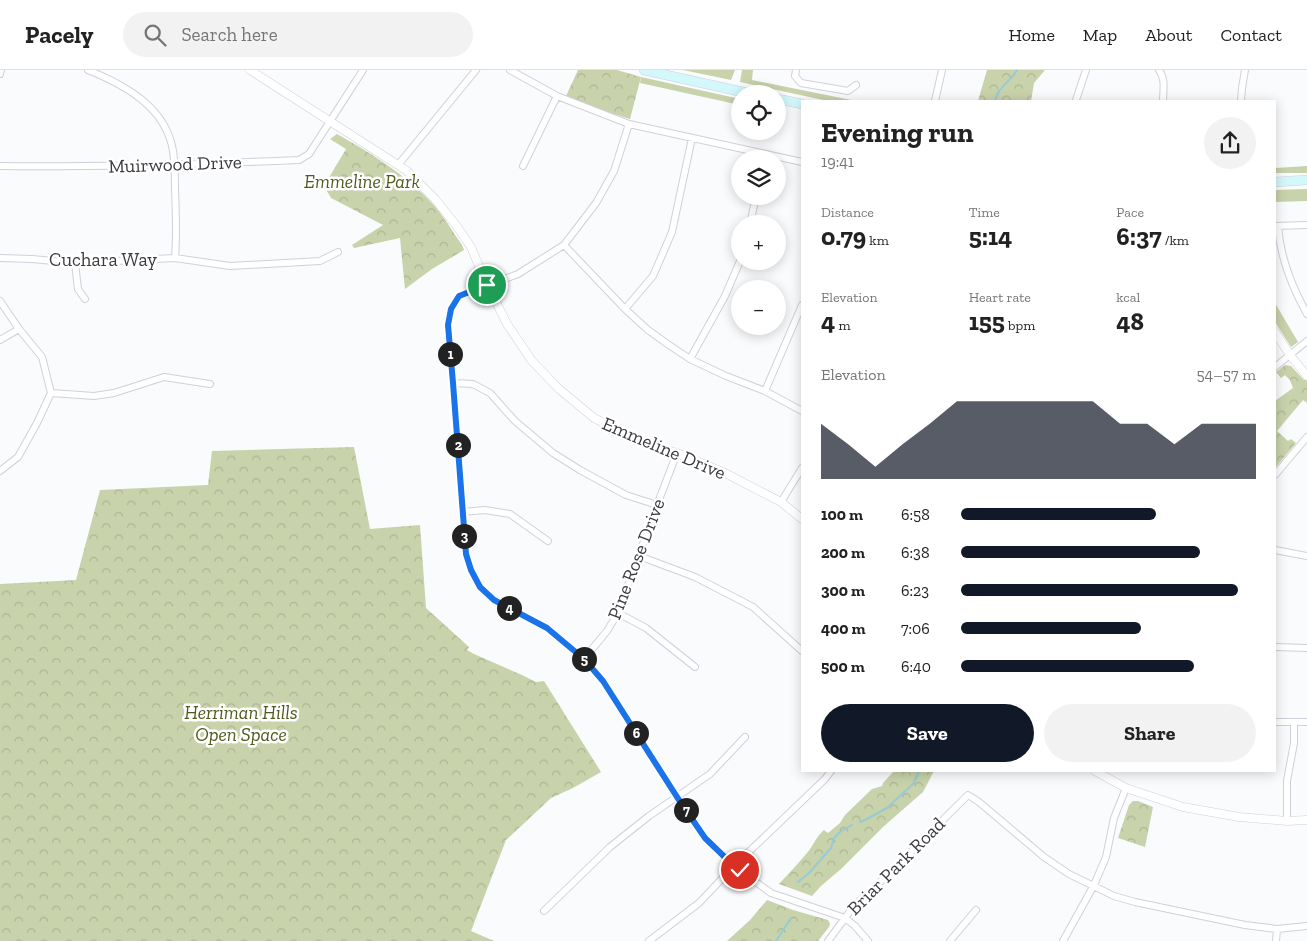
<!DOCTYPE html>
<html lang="en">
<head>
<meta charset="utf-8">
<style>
  :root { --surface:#fff; --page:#f2f2f2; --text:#222; --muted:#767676; --line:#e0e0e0; --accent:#111827 }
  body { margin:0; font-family:"Zilla Slab",serif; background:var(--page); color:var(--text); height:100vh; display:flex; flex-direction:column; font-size:19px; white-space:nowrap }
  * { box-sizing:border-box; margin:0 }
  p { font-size:16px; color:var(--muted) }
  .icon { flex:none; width:28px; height:28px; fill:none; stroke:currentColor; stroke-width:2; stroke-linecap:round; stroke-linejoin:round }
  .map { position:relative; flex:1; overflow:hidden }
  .sheet { position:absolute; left:801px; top:30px; width:475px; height:672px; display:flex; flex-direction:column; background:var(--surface); border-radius:0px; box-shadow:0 2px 12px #0003 }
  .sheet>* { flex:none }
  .controls { position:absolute; left:731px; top:15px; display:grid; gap:10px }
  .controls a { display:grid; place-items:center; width:55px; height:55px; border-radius:50%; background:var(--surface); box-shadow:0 2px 12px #0003; font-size:25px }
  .pin { position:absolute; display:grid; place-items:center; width:42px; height:42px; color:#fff; margin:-21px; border:2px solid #fff; border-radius:50%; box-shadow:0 1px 5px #0007 }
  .km { position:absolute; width:25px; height:25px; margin:-12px; border-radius:50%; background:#222; color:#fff; font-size:14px; line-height:25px; text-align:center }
  .round { display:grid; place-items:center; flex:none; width:52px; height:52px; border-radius:26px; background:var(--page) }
  .head { display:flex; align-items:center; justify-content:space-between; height:85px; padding:0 20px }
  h1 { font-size:28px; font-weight:800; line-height:38px }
  .stats { display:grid; grid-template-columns:repeat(3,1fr); gap:8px; height:85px; padding:5px 20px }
  .stats div { display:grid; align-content:center }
  .stats b { font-size:25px; font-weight:800 }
  .stats small { font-size:14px; font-weight:400 }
  .stats p { font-size:14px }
  .chart { height:140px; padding:10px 20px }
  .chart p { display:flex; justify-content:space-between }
  .chart svg { width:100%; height:90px; margin-top:5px; fill:var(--accent); opacity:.7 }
  .action { display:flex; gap:10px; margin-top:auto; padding:10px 20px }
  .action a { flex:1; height:58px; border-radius:30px; background:var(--accent); color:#fff; font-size:20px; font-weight:800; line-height:58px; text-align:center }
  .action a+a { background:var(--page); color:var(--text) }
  ul { padding:0 20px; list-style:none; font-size:16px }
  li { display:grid; grid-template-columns:80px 60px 1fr; align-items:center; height:38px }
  li i { height:12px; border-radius:6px; background:var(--accent) }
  header { display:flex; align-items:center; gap:30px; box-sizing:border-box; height:70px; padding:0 25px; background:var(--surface); border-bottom:1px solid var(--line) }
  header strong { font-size:24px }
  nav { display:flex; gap:28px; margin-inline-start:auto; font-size:18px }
  .search { width:350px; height:45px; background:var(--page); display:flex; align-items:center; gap:12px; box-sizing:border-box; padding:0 18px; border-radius:28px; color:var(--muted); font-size:19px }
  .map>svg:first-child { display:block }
</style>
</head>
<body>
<header>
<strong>Pacely</strong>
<div class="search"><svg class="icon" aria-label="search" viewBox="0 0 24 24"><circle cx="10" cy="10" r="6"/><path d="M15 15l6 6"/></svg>Search here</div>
<nav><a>Home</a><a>Map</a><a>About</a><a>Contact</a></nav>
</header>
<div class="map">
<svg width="1307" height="871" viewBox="0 0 1307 871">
  <defs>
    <pattern id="park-crowns" width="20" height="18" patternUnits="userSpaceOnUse" patternTransform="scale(1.25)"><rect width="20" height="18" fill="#c8d2ab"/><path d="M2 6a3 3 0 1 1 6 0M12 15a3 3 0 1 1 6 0" fill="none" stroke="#adb594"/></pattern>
  </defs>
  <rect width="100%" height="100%" fill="#fafbfd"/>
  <path fill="#c8d2ab" d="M683,0H735L731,10Z
    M742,0H753L752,10L856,31H828L740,12Z
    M641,7L740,29V35L640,13Z
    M1307,96V103H1275V98Z
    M1307,119V131L1275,132V120Z
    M1275,233L1298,272L1291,277L1275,252Z"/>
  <path fill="url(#park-crowns)" d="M578,0H617L641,7L630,49L597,39L566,26Z
    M987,0H1045L1034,13L1031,31H978Z
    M337,64C371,83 403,103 430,131C442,143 452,161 462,175L464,180L432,199L405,219L400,168L354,178L352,175L383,155L331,128L324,116L346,79L330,69Z
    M1285,295L1291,296L1304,310L1307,307V333L1303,330L1277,361L1288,371L1291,369L1296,373L1275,398V331L1293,318L1290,310L1285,305L1281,308L1276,302Z
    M354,377L370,459L420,455L426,538L469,577L467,580L474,584L522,605L536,612L544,611L601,702L573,718L551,728L506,770L471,861L494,871H0V514L76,510L100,420L208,415L212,381Z
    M894,701H934L923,722L883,757L841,799L821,816L812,826L779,814C788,804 798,794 807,783C814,775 815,768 824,760L828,763L840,753L845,745L872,719L882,716L883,713Z
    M1133,731H1138L1153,737L1145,777L1118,768L1129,735Z
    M767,830L793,840L828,850L830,854L829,857L818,871H727L750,850Z"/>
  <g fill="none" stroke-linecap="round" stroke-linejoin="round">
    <path stroke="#96cbd6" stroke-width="2" d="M995,31C997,18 1011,11 1017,0
      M860,752L867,749L887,738L914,713L919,701
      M798,812L809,803L831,778L834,768L840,762L852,755
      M776,871L791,848"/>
    <g stroke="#d0d0dc" stroke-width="8">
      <path id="minor" d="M88,0C125,15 166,37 173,81C175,93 175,107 175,119C176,143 177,165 175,188
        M510,0L557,26L629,54L802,92
        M796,0L795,6L801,13L848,21L856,15
        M1159,0C1166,9 1163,21 1163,31
        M0,4L1,0
        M1076,30L1086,0
        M935,31L942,0
        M1241,31L1242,18L1245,0
        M629,54L614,101L596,133L564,175L518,204L459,226L451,239L448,255L453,313L466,485L471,499L480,517L494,530L547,558L584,589L603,611L677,727L705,768L734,796L771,823L845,848L855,856L868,871
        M398,95L476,0
        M0,96C100,97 199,94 299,90L309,84L363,0
        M523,96L557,26
        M750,154L756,126
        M1275,156L1307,155
        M1278,156C1280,187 1292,217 1307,244
        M564,175L625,239L648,260L669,275L690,289L726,306L765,321L802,341
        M0,188L32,189L75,193L175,188L230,196L320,191L338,182
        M75,193L78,219L85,229
        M0,231L19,259L42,287L51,323L37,353L18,387L0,401
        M625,239L653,206L672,162L692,68
        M0,270L19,259
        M690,289L725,226L740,191
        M1275,297L1307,271
        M453,313L473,314L490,323L515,351L553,383L580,400L626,425L657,435
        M765,321L802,235
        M51,323L94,326L114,323L164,307L210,314
        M1275,405L1307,367
        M781,432L802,398
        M462,442L485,440L510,444L548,471
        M1275,480L1307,486
        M639,486L695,507L730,525L753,537L802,581
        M618,543L646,558L695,597
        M1275,577L1307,578
        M584,589L607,561L618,543L657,435L677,383
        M1275,652H1307
        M1287,751V711L1294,673V652
        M544,841L610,777L649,746L710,704L745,667
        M649,871L699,833L734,796L825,709L831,701
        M828,871L854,836L874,818L968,725L979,732L1044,787L1069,804L1114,826L1135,832L1245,855L1277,859L1307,856
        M950,871L976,840
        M1063,871L1094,815L1106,787L1114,748L1126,718
        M1276,871L1277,859"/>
    </g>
    <g stroke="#d0d0dc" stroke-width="9">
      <path id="tertiary" d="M250,0L398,95L407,101L435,129L456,155L471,177L484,208L507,254L532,291L559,319L594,348L641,372L677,383L725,403L781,432L802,449
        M1275,262L1290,285L1307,306
        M1095,701L1126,718L1183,737L1239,747L1287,751L1307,750"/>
    </g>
    <g stroke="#d0d0dc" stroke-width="10">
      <path id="secondary" d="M644,0L752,24
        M778,29L802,34
        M1275,112L1307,110"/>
    </g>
    <use href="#minor" stroke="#fff" stroke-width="6"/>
    <use href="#tertiary" stroke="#fff" stroke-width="8"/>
    <use href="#secondary" stroke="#d2f8fb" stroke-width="9"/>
  </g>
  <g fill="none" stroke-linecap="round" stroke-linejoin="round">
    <g stroke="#fff" stroke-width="10">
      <path id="route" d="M487,215L459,226L451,239L448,255L453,313L466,484L471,500L480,517L494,530L547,558L584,589L603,611L677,727L705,768L734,796L740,800"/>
    </g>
    <use href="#route" stroke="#1a73e8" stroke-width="6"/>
  </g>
  <g text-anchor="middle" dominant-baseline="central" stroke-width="5" stroke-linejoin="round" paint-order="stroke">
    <g font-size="19" fill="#3b3b3f" stroke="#fff">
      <text transform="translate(175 94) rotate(-2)">Muirwood Drive</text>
      <text x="103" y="189">Cuchara Way</text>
      <text transform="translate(664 378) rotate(23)">Emmeline Drive</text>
      <text transform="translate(636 489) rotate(-69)">Pine Rose Drive</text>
      <text transform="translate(896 796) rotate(-45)">Briar Park Road</text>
    </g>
    <g font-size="19" font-style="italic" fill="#4f5a1c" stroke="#fff">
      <text x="362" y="111">Emmeline Park</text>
      <text x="241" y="642">Herriman Hills<tspan x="241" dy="22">Open Space</tspan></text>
    </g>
  </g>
</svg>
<div class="controls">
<a><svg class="icon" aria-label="locate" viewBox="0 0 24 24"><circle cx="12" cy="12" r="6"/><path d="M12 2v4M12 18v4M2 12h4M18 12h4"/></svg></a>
<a><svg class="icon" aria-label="layers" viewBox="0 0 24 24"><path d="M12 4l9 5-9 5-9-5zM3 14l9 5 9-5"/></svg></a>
<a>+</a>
<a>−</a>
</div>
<div class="pin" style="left:487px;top:215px;background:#1e9e55"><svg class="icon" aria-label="arrive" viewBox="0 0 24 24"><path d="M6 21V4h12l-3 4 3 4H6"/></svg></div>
<div class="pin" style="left:740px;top:800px;background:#d93025"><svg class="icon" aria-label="check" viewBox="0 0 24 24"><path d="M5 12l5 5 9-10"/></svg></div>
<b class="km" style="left:450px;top:284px">1</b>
<b class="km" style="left:458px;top:375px">2</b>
<b class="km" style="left:464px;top:466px">3</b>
<b class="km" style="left:509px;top:538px">4</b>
<b class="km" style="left:584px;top:589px">5</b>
<b class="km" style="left:636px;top:663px">6</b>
<b class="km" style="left:686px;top:740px">7</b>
<section class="sheet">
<div class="head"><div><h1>Evening run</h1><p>19:41</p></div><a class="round"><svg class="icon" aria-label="share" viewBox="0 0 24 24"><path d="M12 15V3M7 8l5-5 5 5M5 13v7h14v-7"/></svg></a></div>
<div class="stats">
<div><p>Distance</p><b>0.79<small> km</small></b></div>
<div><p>Time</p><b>5:14</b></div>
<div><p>Pace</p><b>6:37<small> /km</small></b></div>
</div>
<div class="stats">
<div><p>Elevation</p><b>4<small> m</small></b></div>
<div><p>Heart rate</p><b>155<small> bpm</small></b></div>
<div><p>kcal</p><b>48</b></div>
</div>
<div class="chart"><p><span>Elevation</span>54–57 m</p>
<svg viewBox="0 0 160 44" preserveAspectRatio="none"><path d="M0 44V17L10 27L20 38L30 27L40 17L50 6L60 6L70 6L80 6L90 6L100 6L110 17L120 17L130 27L140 17L150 17L160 17V44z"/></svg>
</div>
<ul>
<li><b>100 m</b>6:58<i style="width:66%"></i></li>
<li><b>200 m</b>6:38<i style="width:81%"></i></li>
<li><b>300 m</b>6:23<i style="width:94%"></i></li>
<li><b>400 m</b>7:06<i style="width:61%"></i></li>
<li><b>500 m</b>6:40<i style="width:79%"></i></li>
</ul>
<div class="action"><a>Save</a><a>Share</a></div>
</section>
</div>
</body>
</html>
